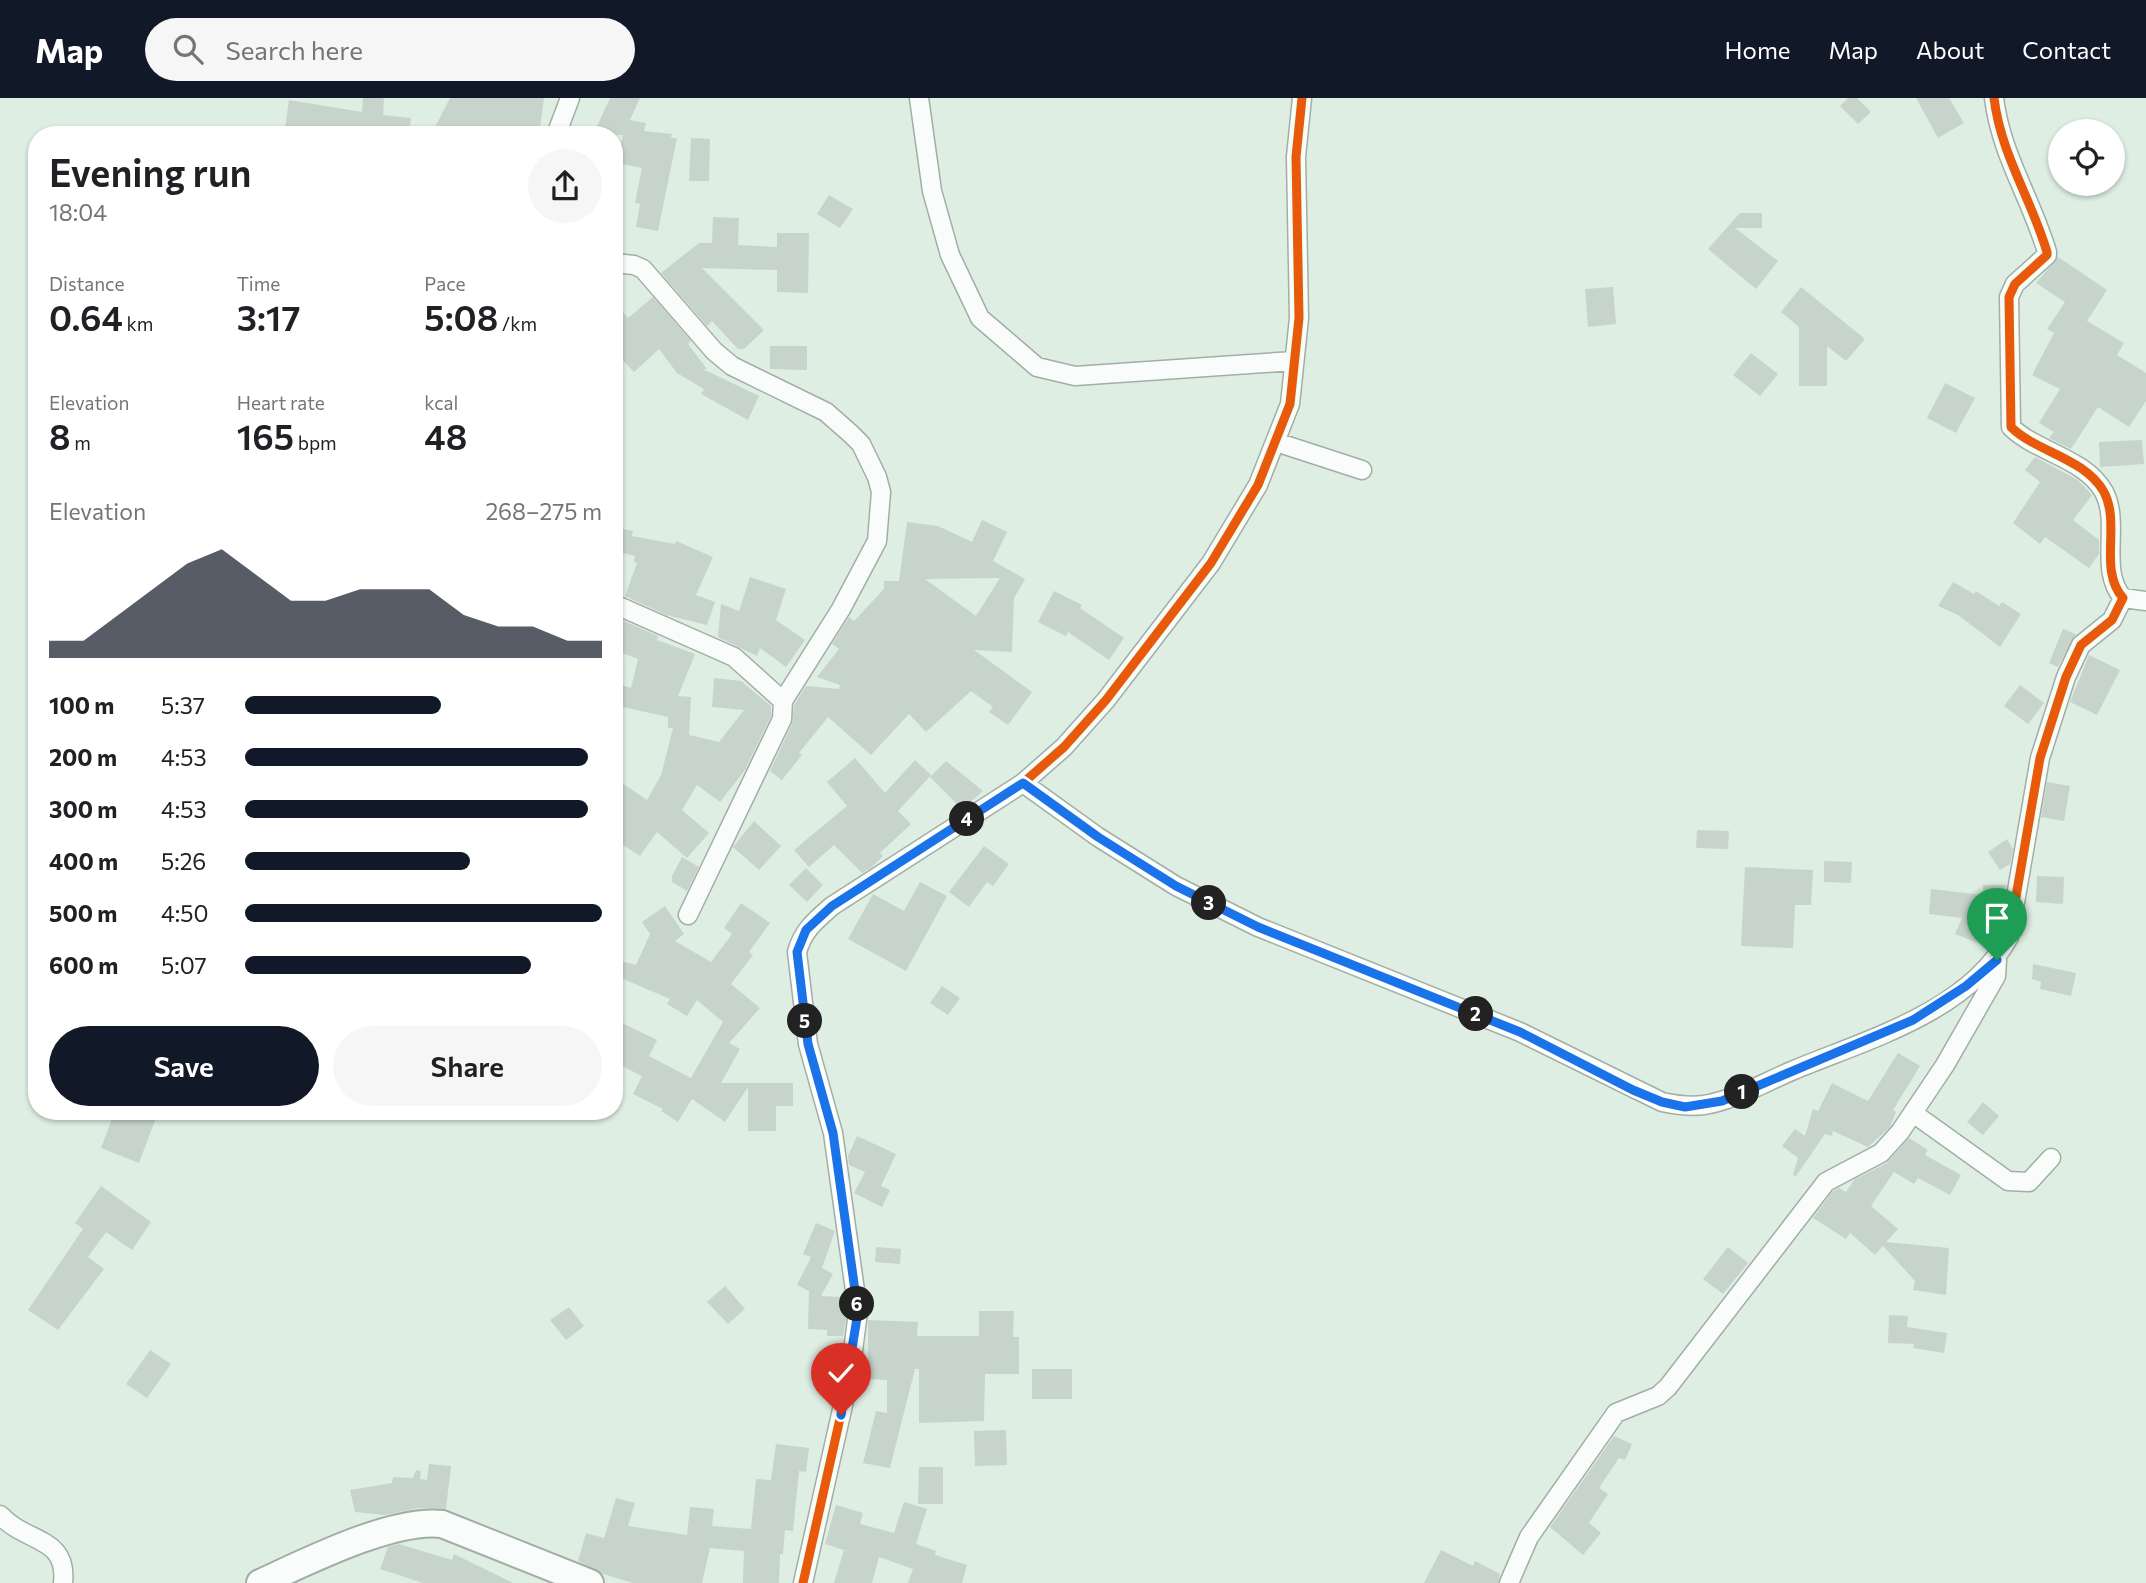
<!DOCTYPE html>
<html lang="en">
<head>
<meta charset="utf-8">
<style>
  :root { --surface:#fff; --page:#f6f6f6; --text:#202124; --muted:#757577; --accent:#111827 }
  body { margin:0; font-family:Commissioner,sans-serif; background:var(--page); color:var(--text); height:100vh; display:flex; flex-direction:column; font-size:26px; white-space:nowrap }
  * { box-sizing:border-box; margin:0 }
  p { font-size:23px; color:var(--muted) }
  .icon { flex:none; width:38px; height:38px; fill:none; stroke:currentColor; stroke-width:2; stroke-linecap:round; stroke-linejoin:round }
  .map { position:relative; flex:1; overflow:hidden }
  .drawer { position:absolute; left:28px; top:28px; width:595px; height:994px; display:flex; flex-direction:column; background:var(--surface); border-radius:28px; box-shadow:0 2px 5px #0004 }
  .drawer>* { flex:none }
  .buttons { position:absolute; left:2048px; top:21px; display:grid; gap:14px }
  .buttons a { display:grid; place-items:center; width:77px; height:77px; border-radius:50%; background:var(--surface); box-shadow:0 2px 5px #0004; font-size:35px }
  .pin { position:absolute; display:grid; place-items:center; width:60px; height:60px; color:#fff; margin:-72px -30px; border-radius:50% 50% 50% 0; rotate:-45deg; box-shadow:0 0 7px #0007 }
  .pin .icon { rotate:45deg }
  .km { position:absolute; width:35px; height:35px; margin:-18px; border-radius:50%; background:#222; color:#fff; font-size:19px; line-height:35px; text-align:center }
  .round { display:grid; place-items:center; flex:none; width:74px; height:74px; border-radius:37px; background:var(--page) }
  .summary { display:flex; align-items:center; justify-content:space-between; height:119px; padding:0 21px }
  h1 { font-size:38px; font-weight:600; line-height:52px }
  .figures { display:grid; grid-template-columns:repeat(3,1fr); gap:10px; height:119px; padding:7px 21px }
  .figures div { display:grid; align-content:center }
  .figures b { font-size:35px; font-weight:600 }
  .figures small { font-size:19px; font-weight:400 }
  .figures p { font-size:19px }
  .chart { height:196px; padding:14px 21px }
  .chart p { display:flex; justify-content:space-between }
  .chart svg { width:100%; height:126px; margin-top:7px; fill:var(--accent); opacity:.7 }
  .cta { display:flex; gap:14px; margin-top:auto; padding:14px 21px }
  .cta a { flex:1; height:80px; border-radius:42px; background:var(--accent); color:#fff; font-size:28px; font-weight:600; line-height:80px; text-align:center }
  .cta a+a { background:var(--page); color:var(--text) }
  ul { padding:0 21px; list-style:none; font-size:23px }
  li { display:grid; grid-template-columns:112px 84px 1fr; align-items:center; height:52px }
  li i { height:18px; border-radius:9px; background:var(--accent) }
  header { display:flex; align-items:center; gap:42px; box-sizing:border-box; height:98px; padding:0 35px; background:var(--accent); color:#fff }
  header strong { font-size:33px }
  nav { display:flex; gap:38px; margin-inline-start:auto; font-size:24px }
  .search { width:490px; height:63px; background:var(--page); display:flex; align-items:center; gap:18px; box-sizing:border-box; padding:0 24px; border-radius:38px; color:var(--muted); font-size:26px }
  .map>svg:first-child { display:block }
</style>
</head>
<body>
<header>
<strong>Map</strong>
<div class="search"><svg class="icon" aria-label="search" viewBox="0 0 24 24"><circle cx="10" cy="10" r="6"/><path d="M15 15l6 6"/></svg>Search here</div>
<nav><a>Home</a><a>Map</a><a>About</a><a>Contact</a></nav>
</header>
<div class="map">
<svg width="2146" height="1485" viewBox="0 0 2146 1485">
  <rect width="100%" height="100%" fill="#deeee3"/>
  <path fill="#c7d4cb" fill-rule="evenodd" d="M363,0H384L383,17L411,20L409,37H284L289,2L362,14Z
    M450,0H544L539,37H431Z
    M610,0H640L630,22L646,25L644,33L672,36L671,40H677L658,133L636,129L640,106L635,105L642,70L617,65L623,37H593Z
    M1848,0H1857L1871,14L1858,26L1840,8Z
    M1916,0H1949L1964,25L1938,40Z
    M691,40L710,41L709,83H689Z
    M829,97L853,111L840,130L817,116Z
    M1740,115H1762V130H1735L1778,163L1756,191L1708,151Z
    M713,119L739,120L738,147L777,149V135H809L808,195L777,194V172L702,170L764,232L744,251H738L712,223L707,228L661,175L699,145H712Z
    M2058,159L2107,192L2087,223L2124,245L2117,257L2146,275V303L2129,329L2098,309L2071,351L2049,340L2054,334L2039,325L2060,291L2032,277L2054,235L2047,231L2065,204L2036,185Z
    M1613,189L1616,226L1588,229L1585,191Z
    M1801,189L1865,241L1846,263L1827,248V288H1799V229L1781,214Z
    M653,199L691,243L688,246L707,271H703L759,298L748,322L701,296L704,291L677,275L659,251L634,274L614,253V203L628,220Z
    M770,248H807V272L770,271Z
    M1751,255L1778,276L1760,298L1733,277Z
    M1945,285L1975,300L1956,335L1927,320Z
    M2142,342L2144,366L2100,369L2099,344Z
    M2035,359L2078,382L2092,397L2073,422L2099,442V456L2089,470L2045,439L2040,446L2013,425L2040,384L2025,372Z
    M982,422L1007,434L993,463L1025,481L1014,500L1012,554L974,552L1032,594L1008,627L989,614L993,609L971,593L926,634L909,616L871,657L828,619L799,655L802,657L782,682L770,673L792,626L794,607L806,588L839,591L840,587L817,579L839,551L832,546L849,519L854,523L884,491V483H899L907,424L938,428L972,444ZM1000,480L976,518L925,481Z
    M614,429L633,433L632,438L675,446L676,443L713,459L696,497L715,504L707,527L666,517L625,498L637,465L634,464L635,458L614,453Z
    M750,479L786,491L776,522L805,542L786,569L760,550L757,558L718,539L721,506L739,513Z
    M1953,484L1974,496L1976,493L1999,508L2002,504L2021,516L2000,549L1958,517L1938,508Z
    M1054,493L1082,507L1080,510L1124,540L1109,562L1068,534L1066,538L1038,524Z
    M617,520L658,538L657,542L695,556L678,598L691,599L689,637L719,644L744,612L712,609L714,580L741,583L771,608V618L745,672L720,704L697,687L682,712L709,735L687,760L657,734L640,758L614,741V697L622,685L647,702L661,677L673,630H668V619L614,607V585L631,590L638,561L614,552Z
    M2063,531L2076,536L2058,569L2049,565Z
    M2089,557L2120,572L2097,617L2070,604Z
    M2020,587L2044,605L2028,626L2004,608Z
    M855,660L885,695L915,662L931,677L898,713L911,726L880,755L883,758L872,769L862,775L834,747L809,769L794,752L847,708L827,684Z
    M946,663L983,693L962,711L930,679Z
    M2047,684L2070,688L2064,723L2041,719Z
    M754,723L781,748L759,772L733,749Z
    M1697,732L1729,733L1728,751L1696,750Z
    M2007,741L2013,751L2010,766L2000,772L1988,754Z
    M984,748L1009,766L993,788L987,784L969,809L949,794Z
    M682,759L699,769L687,793L672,784V778Z
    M1824,763L1852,764L1851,785L1824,784Z
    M1745,769L1813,772L1811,807H1795L1793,850L1741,848Z
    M806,770L823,787L807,804L789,787Z
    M2037,778L2064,779L2063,806L2036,804Z
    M920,784L947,798L906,873L848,841L873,796L904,813Z
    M1983,787H2006L1998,835L1988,849L1955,836L1962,820L1929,816L1931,791L1983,797Z
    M741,805L770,825L749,854L753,857L731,886L760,910L729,945L740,951L721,985H793V1008H776V1033H748V989L725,1024L692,1001L678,1024L661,1013L663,1011L633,996L642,978L614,964V921L657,942L649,958L691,980L723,924L697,902L687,918L667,906L670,901L614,877V861L636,867L650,836L642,824L665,808L684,836L675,843L711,864L732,836L724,830Z
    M2033,866L2076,875L2071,898L2040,891L2041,884L2032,881Z
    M942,888L960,900L948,917L930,905Z
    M1898,955L1920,968L1893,1012L1896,1014L1890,1029L1868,1049L1833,1033L1832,1038L1825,1036L1796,1078L1793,1077L1798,1060L1782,1048L1795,1031L1805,1038L1813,1011L1818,1013L1832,985L1868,1003Z
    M1983,1004L1999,1018L1983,1037L1967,1024Z
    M115,1013H147L157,1017L139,1065L101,1050Z
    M857,1038L896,1056L881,1088L890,1092L882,1109L854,1095L865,1074L849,1067L848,1058Z
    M1909,1040L1928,1052L1925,1057L1961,1077L1950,1097L1918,1080L1914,1086L1894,1074L1871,1108L1898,1131L1886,1144L1949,1150L1946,1197L1913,1192L1915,1183L1883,1148L1875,1157L1850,1135L1846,1141L1813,1120L1833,1093L1839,1090L1846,1094L1854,1082L1887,1065Z
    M101,1088L151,1124L132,1152L106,1134L88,1159L104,1171L58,1232L28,1212L83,1131L75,1125Z
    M816,1125L835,1133L822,1170L833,1176L821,1198L844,1199L847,1214L843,1238H827V1232L808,1231L809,1193L797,1187L811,1159L803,1156Z
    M876,1149L901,1151L900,1166L875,1164Z
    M1728,1149L1748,1165L1723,1196L1703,1181Z
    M725,1188L745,1211L728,1226L707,1204Z
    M569,1209L584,1228L566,1242L550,1222Z
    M979,1213H1014L1013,1239H1019V1276H985L984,1323L919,1325V1271H915L890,1370L863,1365L876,1313L887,1315V1282L868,1281V1222L918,1224L917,1238H979Z
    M1889,1217L1908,1218L1907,1229L1947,1235L1944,1255L1913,1250L1914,1246L1888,1245Z
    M150,1252L171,1266L147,1300L126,1286Z
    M1032,1271H1072V1301H1032Z
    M1006,1332L1007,1367L975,1368L974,1333Z
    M1614,1338L1632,1346L1625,1362L1619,1360L1599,1390L1608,1396L1589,1425L1601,1435L1583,1457L1550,1429Z
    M776,1346L809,1350L806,1374L799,1373L793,1433L785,1432L783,1456H780L779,1485H743L744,1453L710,1450L702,1485H633L603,1476L578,1463L586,1435L604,1440L616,1400L635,1405L628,1428L687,1437L690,1409L714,1411L712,1428L751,1431L756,1381L771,1382Z
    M429,1366L451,1368L446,1411L419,1410L385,1417L355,1414L350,1392L392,1385L393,1379L413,1380L416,1372L421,1373L420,1381L427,1382Z
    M919,1369H943V1406H918Z
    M904,1404L927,1411L916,1446L936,1453L935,1457L967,1467L962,1485H908L913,1471L879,1459L872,1485H834L844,1452L825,1446L836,1407L863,1415L860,1426L894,1435Z
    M399,1446L452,1462L454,1456L513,1485H423L380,1471L388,1449Z
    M1441,1452L1473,1468L1475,1463L1500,1476L1498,1485H1424Z"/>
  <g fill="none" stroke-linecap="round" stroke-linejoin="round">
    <g stroke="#a2aea5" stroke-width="21">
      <path id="street" d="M919,0L932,93L950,157L980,220L1037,269L1075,278L1294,263
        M556,37L570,0
        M614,165L634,167L643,171L714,253L732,268L826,314L851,336L861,346L877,379L881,394L877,443L841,511L783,603L734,559L614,506
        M1276,344L1362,372
        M2123,500L2146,503
        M1023,685L1098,739L1176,788L1258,829L1520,934L1662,1004C1676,1007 1689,1009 1704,1007C1735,1002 1765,984 1794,972C1868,941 1968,914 2009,839L2040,660L2066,579L2081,547L2112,522L2123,500C2098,472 2121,426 2104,394C2085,360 2036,354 2011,329L2009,199L2015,186L2047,157V154C2031,100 2001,57 1994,0
        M688,817L782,621L783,603
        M1913,1015L2008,1083L2029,1084L2051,1060
        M0,1417C27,1446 68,1438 63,1485
        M803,1485L850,1276L858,1214L833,1035L808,946L797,854C803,832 816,822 832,808L1023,685L1064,649L1106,602L1211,465L1258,387L1290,306L1299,220L1296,59L1302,0
        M1509,1485L1529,1439L1616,1315L1658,1298L1668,1289L1826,1084L1881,1055L1900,1034L1945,967L1996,878L1997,862"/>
    </g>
    <g stroke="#a2aea5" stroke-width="30">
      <path id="secondary" d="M260,1485C306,1464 393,1420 442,1426L590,1485"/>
    </g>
    <use href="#street" stroke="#fafcfb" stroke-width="18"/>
    <use href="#secondary" stroke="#fafcfb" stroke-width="26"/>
    <g stroke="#edfef2" stroke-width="13">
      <path id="cycleway" d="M1023,685L1098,739L1176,788L1258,829L1520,934L1662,1004C1676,1007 1689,1009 1704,1007C1735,1002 1765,984 1794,972C1868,941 1968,914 2009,839L2040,660L2066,579L2081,547L2112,522L2123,500C2098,472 2121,426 2104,394C2085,360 2036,354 2011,329L2009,199L2015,186L2047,157V154C2031,100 2001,57 1994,0
        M803,1485L850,1276L858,1214L833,1035L808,946L797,854C803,832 816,822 832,808L1023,685L1064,649L1106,602L1211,465L1258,387L1290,306L1299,220L1296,59L1302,0"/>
    </g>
    <use href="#cycleway" stroke="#e8590c" stroke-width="9"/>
  </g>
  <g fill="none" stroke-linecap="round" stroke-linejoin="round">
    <g stroke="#fff" stroke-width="14">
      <path id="route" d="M841,1317L858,1214L833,1035L808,946L797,854L806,832L832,808L1023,685L1098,739L1176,788L1258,829L1520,934L1633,992L1662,1004L1685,1009L1722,1003L1913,922L1966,888L1997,862"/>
    </g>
    <use href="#route" stroke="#1a73e8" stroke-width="9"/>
  </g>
</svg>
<div class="buttons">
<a><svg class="icon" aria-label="locate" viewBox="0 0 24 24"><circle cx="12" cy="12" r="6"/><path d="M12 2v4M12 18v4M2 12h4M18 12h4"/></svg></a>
</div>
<div class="pin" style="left:1997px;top:862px;background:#1e9e55"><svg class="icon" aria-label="arrive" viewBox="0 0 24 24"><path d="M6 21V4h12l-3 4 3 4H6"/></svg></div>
<div class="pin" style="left:841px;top:1317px;background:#d93025"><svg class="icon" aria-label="check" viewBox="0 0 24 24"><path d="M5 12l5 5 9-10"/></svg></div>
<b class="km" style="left:1742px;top:994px">1</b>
<b class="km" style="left:1476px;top:916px">2</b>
<b class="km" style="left:1209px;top:805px">3</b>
<b class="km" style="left:967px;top:721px">4</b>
<b class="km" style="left:805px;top:923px">5</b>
<b class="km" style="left:857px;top:1206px">6</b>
<section class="drawer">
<div class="summary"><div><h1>Evening run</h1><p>18:04</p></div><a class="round"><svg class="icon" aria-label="share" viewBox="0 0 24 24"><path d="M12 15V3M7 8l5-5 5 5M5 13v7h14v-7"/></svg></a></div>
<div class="figures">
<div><p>Distance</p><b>0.64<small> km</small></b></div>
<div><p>Time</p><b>3:17</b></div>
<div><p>Pace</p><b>5:08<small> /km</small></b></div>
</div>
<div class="figures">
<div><p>Elevation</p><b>8<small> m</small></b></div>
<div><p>Heart rate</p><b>165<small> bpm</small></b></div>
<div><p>kcal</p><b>48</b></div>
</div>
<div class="chart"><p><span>Elevation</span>268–275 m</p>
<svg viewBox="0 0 160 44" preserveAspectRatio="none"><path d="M0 44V38L10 38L20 29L30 20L40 11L50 6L60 15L70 24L80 24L90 20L100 20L110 20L120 29L130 33L140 33L150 38L160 38V44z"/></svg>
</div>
<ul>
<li><b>100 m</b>5:37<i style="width:55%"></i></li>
<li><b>200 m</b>4:53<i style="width:96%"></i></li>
<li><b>300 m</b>4:53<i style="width:96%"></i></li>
<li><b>400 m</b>5:26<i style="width:63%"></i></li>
<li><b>500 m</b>4:50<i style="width:100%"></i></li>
<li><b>600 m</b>5:07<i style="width:80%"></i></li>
</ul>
<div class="cta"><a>Save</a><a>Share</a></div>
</section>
</div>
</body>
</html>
